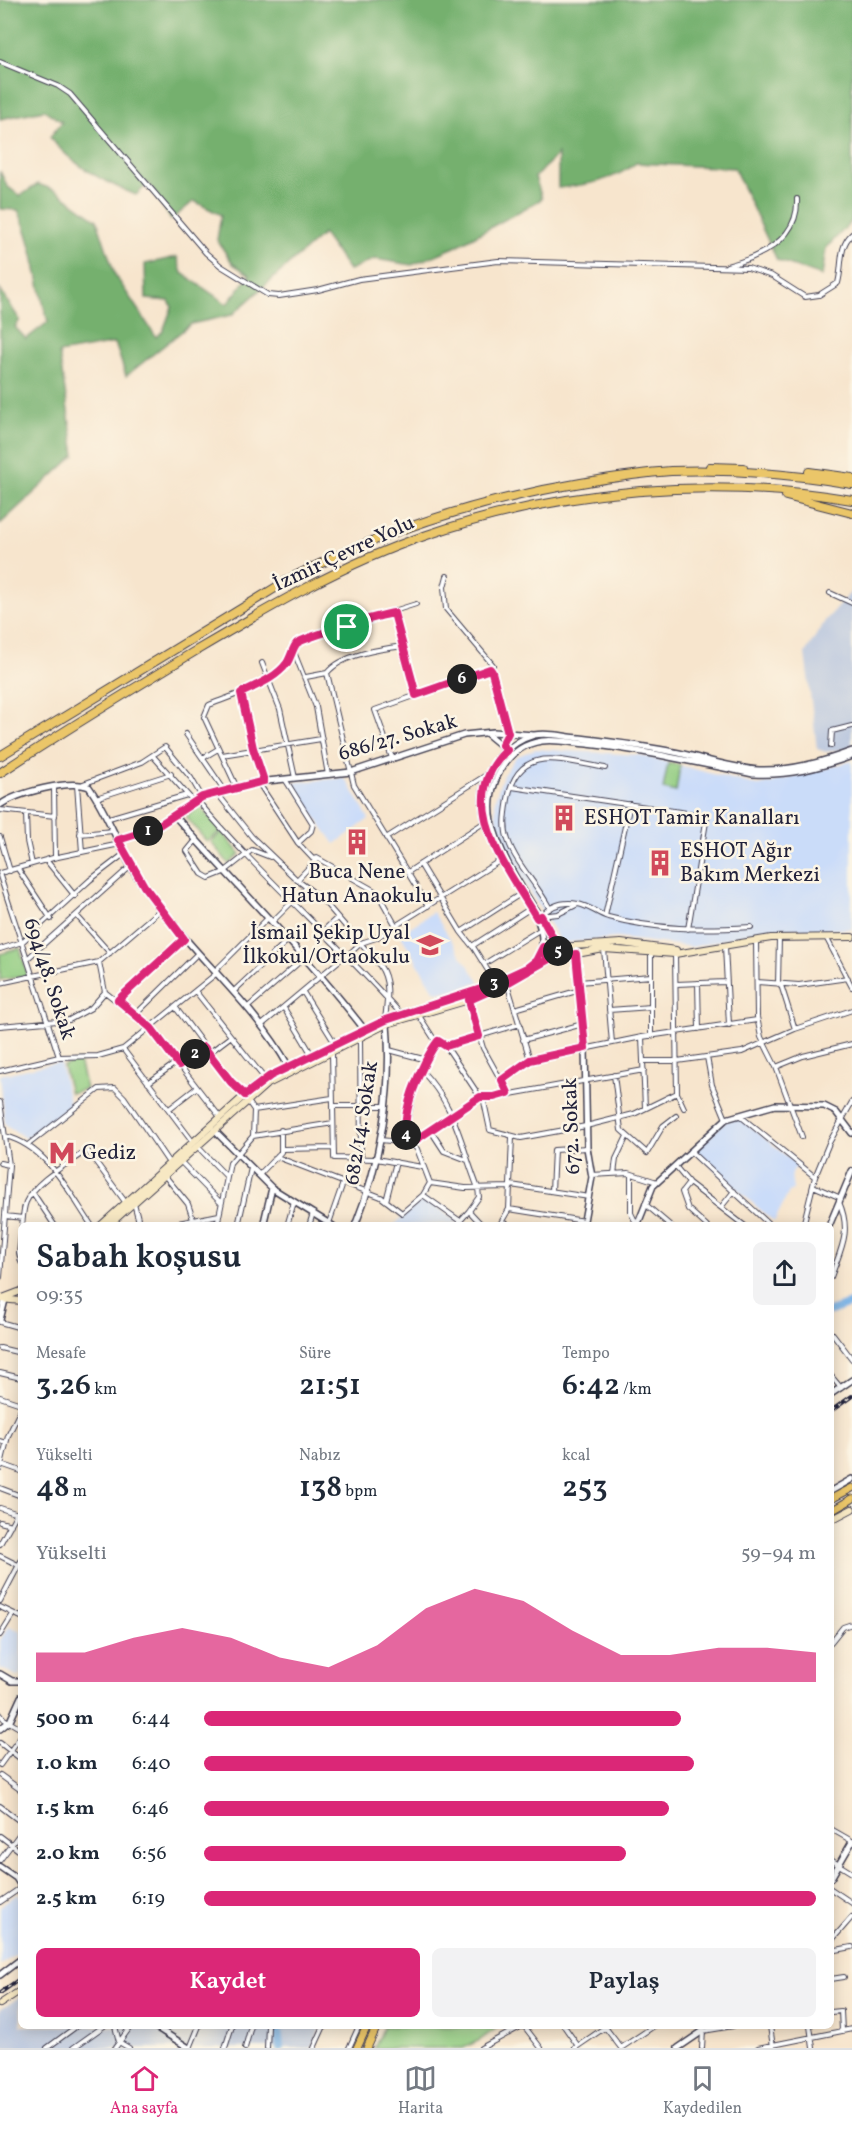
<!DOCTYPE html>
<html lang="tr">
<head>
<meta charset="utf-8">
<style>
  :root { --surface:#fff; --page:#f2f2f3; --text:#1f2937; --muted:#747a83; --line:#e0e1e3; --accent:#db2777 }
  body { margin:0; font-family:Vollkorn,serif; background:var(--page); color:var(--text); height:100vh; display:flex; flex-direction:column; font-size:22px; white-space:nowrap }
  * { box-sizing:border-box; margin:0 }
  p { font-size:20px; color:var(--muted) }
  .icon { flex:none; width:33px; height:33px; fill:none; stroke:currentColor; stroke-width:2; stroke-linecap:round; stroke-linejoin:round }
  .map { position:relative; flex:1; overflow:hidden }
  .details { position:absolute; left:18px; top:1222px; width:816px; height:807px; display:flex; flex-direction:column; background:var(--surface); border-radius:9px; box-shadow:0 3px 15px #0003 }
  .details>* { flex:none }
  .pin { position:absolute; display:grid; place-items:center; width:51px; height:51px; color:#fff; margin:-26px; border:3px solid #fff; border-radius:50%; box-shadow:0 2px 6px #0007 }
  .km { position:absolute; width:30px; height:30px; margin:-15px; border-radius:50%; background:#222; color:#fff; font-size:16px; line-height:30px; text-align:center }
  .round { display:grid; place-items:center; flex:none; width:63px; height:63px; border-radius:9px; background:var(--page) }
  .summary { display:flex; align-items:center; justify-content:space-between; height:102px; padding:0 18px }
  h1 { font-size:33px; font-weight:600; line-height:45px }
  .stats { display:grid; grid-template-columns:repeat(3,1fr); gap:9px; height:102px; padding:6px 18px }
  .stats div { display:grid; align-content:center }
  .stats b { font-size:30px; font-weight:600 }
  .stats small { font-size:16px; font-weight:400 }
  .stats p { font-size:16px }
  .chart { height:168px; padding:12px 18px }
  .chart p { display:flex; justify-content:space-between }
  .chart svg { width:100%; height:108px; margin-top:6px; fill:var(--accent); opacity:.7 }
  .button { display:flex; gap:12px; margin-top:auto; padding:12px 18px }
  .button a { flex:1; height:69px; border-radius:9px; background:var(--accent); color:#fff; font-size:24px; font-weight:600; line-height:69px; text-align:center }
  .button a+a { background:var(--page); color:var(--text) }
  ul { padding:0 18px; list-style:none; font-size:20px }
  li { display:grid; grid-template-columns:96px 72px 1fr; align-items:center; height:45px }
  li i { height:15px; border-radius:8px; background:var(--accent) }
  .tabs { display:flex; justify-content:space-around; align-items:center; height:84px; border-top:2px solid var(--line); background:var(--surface); font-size:16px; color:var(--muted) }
  .tabs a { display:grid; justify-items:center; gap:3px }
  .tabs .selected { color:var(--accent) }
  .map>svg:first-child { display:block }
</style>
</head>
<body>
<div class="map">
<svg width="852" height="2048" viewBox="0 0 852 2048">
  <rect width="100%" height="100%" fill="#fcf5e5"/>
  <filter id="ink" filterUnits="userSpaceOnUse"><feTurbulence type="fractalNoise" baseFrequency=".0167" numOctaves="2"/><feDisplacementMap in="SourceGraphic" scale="12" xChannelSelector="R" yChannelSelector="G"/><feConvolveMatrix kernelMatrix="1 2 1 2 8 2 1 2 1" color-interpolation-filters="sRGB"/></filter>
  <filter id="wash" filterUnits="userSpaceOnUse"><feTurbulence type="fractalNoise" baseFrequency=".008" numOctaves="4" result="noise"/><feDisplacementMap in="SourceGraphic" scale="24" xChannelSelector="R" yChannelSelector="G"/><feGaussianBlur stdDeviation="1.35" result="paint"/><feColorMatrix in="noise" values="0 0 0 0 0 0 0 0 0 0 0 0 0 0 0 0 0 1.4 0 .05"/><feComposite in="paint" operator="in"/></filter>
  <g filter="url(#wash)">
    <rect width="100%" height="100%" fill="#f7e5cd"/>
    <path fill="#cadcf9" d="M535,749L640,755L759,786L852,761V929L756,932L693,947L617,938L561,943L509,857L496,824L495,799L503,775L516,757Z
      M343,778L348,782L369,819L335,844L293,786L296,782Z
      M433,912L462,957L480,982L453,991L435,992L400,934Z
      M60,1062L70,1107L26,1139L5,1124L0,1075Z
      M739,1117L801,1168H795L791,1174L793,1190L789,1192L774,1222L694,1151L726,1121Z
      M424,1198L461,1224L393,1226Z
      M9,1626L21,1631V1674L17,1676L0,1668V1640Z
      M18,1894L21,1899V1950L0,1966V1906Z"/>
    <path fill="#b7c5de" d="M852,591V748L826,752L817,749L805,653L825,621Z
      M21,1996V2026L321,2027L312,2048H0V2010Z"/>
    <path fill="#90cc80" stroke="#59775e" stroke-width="1.5" d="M668,763L680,765L676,792L663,789Z
      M200,806L221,831L207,842L186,817Z
      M222,832L240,854L229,864L211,842Z
      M20,948L28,976L0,980V954Z
      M79,1061L86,1089L70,1093L63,1066Z
      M384,2027V2026L498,2027L480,2040L463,2048H374Z"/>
    <path fill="#74b06e" stroke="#4b6954" stroke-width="1.5" d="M0,0H852V221L826,248L822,276L777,260L734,168L636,163C614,181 586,185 558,188V154L535,177L542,199L455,247L412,265L375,259L349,270L323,234L232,315L191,324L126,376L115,343L59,353L75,455L0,524V290L20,320L15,327L26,339L48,322C37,284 35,246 18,210L0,209V171L7,186L20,196L38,184L57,191L97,220L115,275L156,337L163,331L172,307L169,301L146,299L145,264L177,257L182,273L227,304L250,275L233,264L217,240L221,215L194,201L171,220L149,183L136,195C106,183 70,164 50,137L62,122L44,110L0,119Z"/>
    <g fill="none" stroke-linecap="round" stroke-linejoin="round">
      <path stroke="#75b0e6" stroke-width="8" d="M831,1311L852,1303
        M278,2026L280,2048"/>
    </g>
  </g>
  <g filter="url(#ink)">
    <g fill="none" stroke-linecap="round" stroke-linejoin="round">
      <g stroke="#423f51" stroke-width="6">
        <path id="minor" d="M0,62L58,86L70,94L206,253L221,266L268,295L279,296L318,290L359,279L498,261L748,268L772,276L805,297L819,295L838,283C843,265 838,247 852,234
          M727,266C761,257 799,239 797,199
          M447,576L444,587L446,609L493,665L490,669L508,733
          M830,593L852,603
          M394,613L416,695
          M404,646C381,649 342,654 327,673L354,785L428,906
          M294,652L316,707L328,775
          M262,663L280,709L295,778
          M306,677L327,673
          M241,693L253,748L264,781
          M186,734L225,791
          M831,746L832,731L852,726
          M222,755L321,739
          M153,756L194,802
          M203,758L218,749
          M392,758L375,710L490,669
          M285,779L313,824L311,831L298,843
          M258,782L298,843L313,859L317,858L377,892L396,926
          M83,784L142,762L165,747L191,778L202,797
          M77,785L82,852
          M54,787L55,857
          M512,787L707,816L688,929
          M237,788L204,717L209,705C235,695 262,687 282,668C293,658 292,646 305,639L416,604
          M217,793L252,837L297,880L321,898L380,966C391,982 387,1001 385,1020
          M96,798L171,774
          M197,800C260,876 336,940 401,1014
          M0,810L55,816
          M26,814L27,841L32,864
          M109,818L187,795
          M80,834L113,831
          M0,837L10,871
          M386,838L488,774
          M196,840L187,851L202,874L209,878L224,872L252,850L270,857
          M46,860L75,896
          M420,864L461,932L522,893
          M18,869L51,919
          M408,872L485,822
          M0,873L53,858L120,844
          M0,876L59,1057
          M297,880L317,859
          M549,907C537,884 516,864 508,840C503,827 506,812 508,799C518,742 564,761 605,768
          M77,916L110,953
          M540,916L558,914L578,904
          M541,916C551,905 563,901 578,904C589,906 598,914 608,917C656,930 702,930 751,927
          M605,916L630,804
          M272,922L307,887
          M323,931L337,918
          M461,932L472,946L531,908
          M826,937L852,987
          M756,941L757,1017L761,1037L776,1067L802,1137
          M472,945L495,982
          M725,946L729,1025
          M0,949L22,942L90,880L124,854
          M604,949L612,1043
          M675,954L677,1093L684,1108
          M348,955L361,943L376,938L501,860
          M27,959L131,866
          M99,962L105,992L151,1028L220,1117
          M484,964L541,929
          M216,970L268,918
          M579,982L651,976
          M757,982L799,985L848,978
          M0,983L99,962L161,909
          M507,983L530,1060L642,1037L757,1020
          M698,983L699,1029
          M676,984L726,982
          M778,984L779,938
          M781,985L795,1029
          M234,991L288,940
          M196,992L265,1079
          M303,992L336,1045
          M118,1000L184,939
          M469,1000L483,1048L508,1093
          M248,1007L304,958
          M176,1008L231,1082L245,1095
          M284,1008L312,1055
          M515,1009L580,990
          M609,1010L651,1007
          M418,1014L434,1039L446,1046L480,1097
          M134,1016L197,954
          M263,1024L347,954
          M0,1026L69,1020L91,1008L105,992
          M651,1036V953
          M642,1037L645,1108
          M360,1038L361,1158
          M523,1040L583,1024
          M438,1041L416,1080L405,1132L407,1140L417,1149L430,1183L423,1195L460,1221L469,1211
          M446,1046L520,1024
          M123,1049L193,1142
          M389,1050L427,1060
          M209,1053L230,1037
          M332,1053L334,1158L376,1159L422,1167
          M707,1057L712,1085L726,1119
          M643,1061H677L742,1052L795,1029L852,1010
          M179,1065L204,1047
          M776,1067L803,1056L852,1044
          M421,1070C457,1108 460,1143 478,1188L479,1197L469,1211L483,1226
          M0,1071L59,1057L98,1056L123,1049L217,973
          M614,1075L621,1130L647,1153L663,1126L676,1116
          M502,1080L530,1060
          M148,1083L177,1062
          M483,1097L490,1130L521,1138L586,1126L634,1114L677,1093
          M247,1100L254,1110L253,1136
          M0,1102L9,1165L0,1277
          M333,1106H383
          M169,1109L196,1088
          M254,1110L332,1098
          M739,1115L815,1177
          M431,1131L444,1151L467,1160
          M5,1136C47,1146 69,1192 92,1226
          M380,1140L411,1143L480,1097H494L644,1070
          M29,1144L99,1089L115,1088L124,1097L169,1163
          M197,1146L226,1176
          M282,1149L333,1148
          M690,1151L771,1226
          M277,1157L381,1197L402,1213L423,1195
          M180,1161L220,1202
          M0,1163L9,1165
          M675,1166L689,1183L745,1226
          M614,1174L616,1159L627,1136
          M631,1174V1213L637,1225
          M259,1175L281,1152V1130
          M591,1175L629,1173L657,1182
          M165,1176L188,1204L193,1219
          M430,1183L465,1188L511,1187
          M689,1183L682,1192L688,1209L707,1226
          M511,1185L589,1197
          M813,1186L841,1198
          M552,1191L554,1150L587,1148
          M33,1193L55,1226
          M386,1201L396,1162
          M134,1203L140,1226
          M645,1204L671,1226
          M722,1206L734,1191
          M509,1209L584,1221
          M5,1216L23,1218
          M502,1222L511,1226
          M329,1223L343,1183
          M22,1226C23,1219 23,1209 26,1202C36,1180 68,1164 87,1150L126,1203
          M163,1226L219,1215
          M217,1226L230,1163L253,1136L333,1123
          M238,1226L251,1168
          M287,1226L294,1202
          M309,1226L313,1213
          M499,1226L509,1209L512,1137
          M803,1226L815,1177L829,1143L852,1102
          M21,1235L19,1253L21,1262
          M831,1277C841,1248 852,1232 839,1202
          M0,1322L21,1328
          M833,1334L852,1359
          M0,1348L21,1353
          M0,1373L21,1378
          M831,1376L841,1388
          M0,1397L21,1404
          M0,1441L6,1443
          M1,1464L21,1471
          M0,1469L8,1436L21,1409
          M0,1488L21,1496
          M0,1508L21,1515
          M0,1522L11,1525
          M0,1544L17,1513
          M0,1556L20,1566
          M0,1601L21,1561
          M0,1607L21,1617
          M0,1635L13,1614
          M831,1642L843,1627L852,1624
          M0,1714L4,1719L21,1729
          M0,1743L21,1759
          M0,1765L21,1736
          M0,1775L21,1790
          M0,1806L21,1822
          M831,1829L852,1841
          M0,1836L21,1852
          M0,1860L21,1832
          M831,1860L852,1873
          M831,1889L852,1903
          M0,1902L19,1889
          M831,1941L852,1917
          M831,1951L852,1947
          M831,1979L844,1977
          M115,2026L119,2042L129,2048
          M524,2026L541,2048
          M564,2026L578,2046
          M770,2026L773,2047
          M810,2026L813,2048
          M605,2027L621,2048
          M842,2031L852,2029
          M47,2048L77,2026
          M73,2048L104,2026
          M115,2048L131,2026
          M190,2048L199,2026
          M225,2048L232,2026
          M245,2048L251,2026
          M267,2048L268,2026
          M314,2048L324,2026
          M349,2048L359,2026
          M481,2048L522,2026
          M575,2048L607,2026
          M621,2048L654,2026
          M702,2048L703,2031L733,2026
          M758,2048L842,2031L841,2011L831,2012"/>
      </g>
      <g stroke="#423f51" stroke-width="8">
        <path id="tertiary" d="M486,733L509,752
          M0,805C17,793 69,779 89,787C104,808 113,832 125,855C134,874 147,891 160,908C202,963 255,1006 289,1067
          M175,816C238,888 306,954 364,1029
          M118,840L153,829L202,797L258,782L351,772L464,735L493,732L534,735
          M554,942C534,903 501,864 492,821C485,787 505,746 542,741C556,739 573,743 587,744C643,750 698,763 753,774C788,776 819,768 852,756
          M542,947C546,896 478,856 483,794C485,767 509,742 534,735C549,732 565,737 580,738C613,742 646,746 679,753C705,759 732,768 759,770C792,771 822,762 852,751
          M576,954L585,1048L587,1148L592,1177L583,1226
          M214,1130L272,1188L333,1226
          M263,1226L272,1188
          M355,1226C380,1164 393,1090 387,1024
          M637,1226L653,1186L726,1119L775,1105L824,1106L836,1112L852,1133
          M829,1226L852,1171
          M0,1320L5,1300
          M831,1394L852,1380
          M831,1491L852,1479
          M0,1674L12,1681H21
          M0,1729L10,1721L21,1697
          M0,1867L16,1878L21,1886
          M831,1878L852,1842
          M20,1885L21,1893
          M0,1975L21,1959
          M154,2026L189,2048
          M678,2048L703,2031V2026"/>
      </g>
      <g stroke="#423f51" stroke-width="8">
        <path id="secondary" d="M558,947L621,943L676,950
          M549,959L542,947L547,942H554L558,947L555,957
          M100,1226L254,1087L270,1076L385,1020L481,989L527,968L536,961L542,947
          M108,1226L266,1085L387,1024L469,1000L507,983L549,959L604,949L675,954L771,938L852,937
          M0,1299L21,1291
          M1,1299L21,1301
          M831,1520L852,1509
          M0,2004L21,1990"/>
      </g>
      <g stroke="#423f51" stroke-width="9">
        <path id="trunk" d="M831,1499L852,1488
          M831,1511L852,1499
          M357,2048L367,2026
          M367,2048L377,2026"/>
      </g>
      <g stroke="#423f51" stroke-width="10">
        <path id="motorway" d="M710,467L743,468
          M809,472L852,478
          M786,496L852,513
          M0,756L293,577C385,530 479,500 581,483C610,478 641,473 671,471C731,469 793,474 852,484
          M0,773C63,731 128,692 192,653C268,608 344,563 427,535C562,489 712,476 852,500"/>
      </g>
      <use href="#minor" stroke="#fff" stroke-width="4"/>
      <use href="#tertiary" stroke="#fff" stroke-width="5"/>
      <use href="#secondary" stroke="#f7e8c3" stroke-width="6"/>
      <use href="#trunk" stroke="#ebc669" stroke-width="7"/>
      <use href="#motorway" stroke="#ebc669" stroke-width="8"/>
      <g stroke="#22223b" stroke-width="4">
        <path id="rail" d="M831,1411L852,1396
          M0,1993L21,1978"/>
      </g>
      <use href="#rail" stroke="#fcf5e5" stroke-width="1.5" stroke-dasharray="4.5" stroke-linecap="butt"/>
    </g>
  </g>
  <g fill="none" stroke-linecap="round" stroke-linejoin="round" filter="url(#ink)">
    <g stroke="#fff" stroke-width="12">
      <path id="route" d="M394,613L416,695L490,669L492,672L508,733L502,745L507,750C452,801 508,869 537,918L541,916L558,947L555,957L576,954L585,1048L530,1060L502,1080L508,1093L494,1097H480L411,1143C393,1125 424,1058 438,1041L446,1046L479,1036L469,1000L507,983L549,959L544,953L543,947L536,961L527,968L481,989L386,1020L270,1076L245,1095L231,1082L204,1047L179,1065L151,1028L118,1000L184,939L144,886L118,840L153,829L202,797L264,781L253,748L241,693C257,685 276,678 287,663C291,657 293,647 297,643C306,637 380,615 394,613Z"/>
    </g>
    <use href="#route" stroke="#db2777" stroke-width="8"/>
  </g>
  <defs>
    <g id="building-bare" transform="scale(2.07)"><path d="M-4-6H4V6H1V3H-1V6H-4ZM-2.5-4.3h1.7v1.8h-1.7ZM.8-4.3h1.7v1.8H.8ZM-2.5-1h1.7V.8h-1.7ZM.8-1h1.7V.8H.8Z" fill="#d1495b" stroke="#fcf5e5" stroke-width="2.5" paint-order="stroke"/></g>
    <g id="school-bare" transform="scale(2.07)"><path d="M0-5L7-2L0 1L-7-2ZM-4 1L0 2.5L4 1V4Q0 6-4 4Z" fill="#d1495b" stroke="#fcf5e5" stroke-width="2.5" paint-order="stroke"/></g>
    <g id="metro-bare" transform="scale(2.07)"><path d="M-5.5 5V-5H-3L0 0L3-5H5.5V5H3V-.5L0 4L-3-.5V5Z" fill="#d1495b" stroke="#fcf5e5" stroke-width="2.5" paint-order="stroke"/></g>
  </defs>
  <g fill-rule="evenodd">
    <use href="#building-bare" x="564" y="818"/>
    <use href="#building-bare" x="357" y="842"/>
    <use href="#building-bare" x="660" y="863"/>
    <use href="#school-bare" x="430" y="945"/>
    <use href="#metro-bare" x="62" y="1153"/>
  </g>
  <g text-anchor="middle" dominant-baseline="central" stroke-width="5" stroke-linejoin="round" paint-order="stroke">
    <g font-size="21" fill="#22223b" stroke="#fcf5e5">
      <text transform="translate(344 554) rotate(-25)">İzmir Çevre Yolu</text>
      <text transform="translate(398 738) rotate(-16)">686/27. Sokak</text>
      <text transform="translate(49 979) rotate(72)">694/48. Sokak</text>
      <text transform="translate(362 1123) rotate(-81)">682/14. Sokak</text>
      <text transform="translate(572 1126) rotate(-92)">672. Sokak</text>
    </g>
    <g font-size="21" fill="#22223b" stroke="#fcf5e5" text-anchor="start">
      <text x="584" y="818">ESHOT Tamir Kanalları</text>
      <text x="680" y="851">ESHOT Ağır<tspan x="680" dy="24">Bakım Merkezi</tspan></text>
      <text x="357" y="872" text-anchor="middle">Buca Nene<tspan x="357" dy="24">Hatun Anaokulu</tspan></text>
      <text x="410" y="933" text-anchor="end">İsmail Şekip Uyal<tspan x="410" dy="24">İlkokul/Ortaokulu</tspan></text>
      <text x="82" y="1153">Gediz</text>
    </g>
  </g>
</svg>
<div class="pin" style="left:347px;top:627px;background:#1e9e55"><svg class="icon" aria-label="arrive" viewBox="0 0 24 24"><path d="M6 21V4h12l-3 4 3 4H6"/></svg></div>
<b class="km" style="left:148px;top:831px">1</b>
<b class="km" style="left:195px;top:1054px">2</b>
<b class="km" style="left:494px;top:983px">3</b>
<b class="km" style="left:406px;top:1135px">4</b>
<b class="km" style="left:558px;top:951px">5</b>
<b class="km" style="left:462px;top:679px">6</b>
<section class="details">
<div class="summary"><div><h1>Sabah koşusu</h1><p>09:35</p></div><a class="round"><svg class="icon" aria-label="share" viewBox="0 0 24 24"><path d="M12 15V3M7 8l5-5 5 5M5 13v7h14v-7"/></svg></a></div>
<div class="stats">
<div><p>Mesafe</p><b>3.26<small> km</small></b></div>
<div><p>Süre</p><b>21:51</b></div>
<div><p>Tempo</p><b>6:42<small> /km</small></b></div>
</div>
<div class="stats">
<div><p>Yükselti</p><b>48<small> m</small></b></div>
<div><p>Nabız</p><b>138<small> bpm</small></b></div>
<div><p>kcal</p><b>253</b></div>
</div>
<div class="chart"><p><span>Yükselti</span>59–94 m</p>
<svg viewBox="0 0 160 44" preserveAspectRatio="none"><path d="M0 44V32L10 32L20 26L30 22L40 26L50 34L60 38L70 29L80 14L90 6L100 11L110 23L120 33L130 33L140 30L150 30L160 32V44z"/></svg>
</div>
<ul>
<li><b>500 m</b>6:44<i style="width:78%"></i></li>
<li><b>1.0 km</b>6:40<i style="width:80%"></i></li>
<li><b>1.5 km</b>6:46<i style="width:76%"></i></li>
<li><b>2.0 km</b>6:56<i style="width:69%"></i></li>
<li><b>2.5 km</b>6:19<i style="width:100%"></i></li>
</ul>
<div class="button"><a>Kaydet</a><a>Paylaş</a></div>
</section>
</div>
<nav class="tabs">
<a class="selected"><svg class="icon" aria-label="home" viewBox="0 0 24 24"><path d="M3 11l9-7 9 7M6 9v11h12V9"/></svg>Ana sayfa</a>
<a><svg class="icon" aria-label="map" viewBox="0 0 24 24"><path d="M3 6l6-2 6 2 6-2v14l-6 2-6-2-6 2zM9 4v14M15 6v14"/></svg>Harita</a>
<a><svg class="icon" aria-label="saved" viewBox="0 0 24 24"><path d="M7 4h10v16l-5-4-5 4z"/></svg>Kaydedilen</a>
</nav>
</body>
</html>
